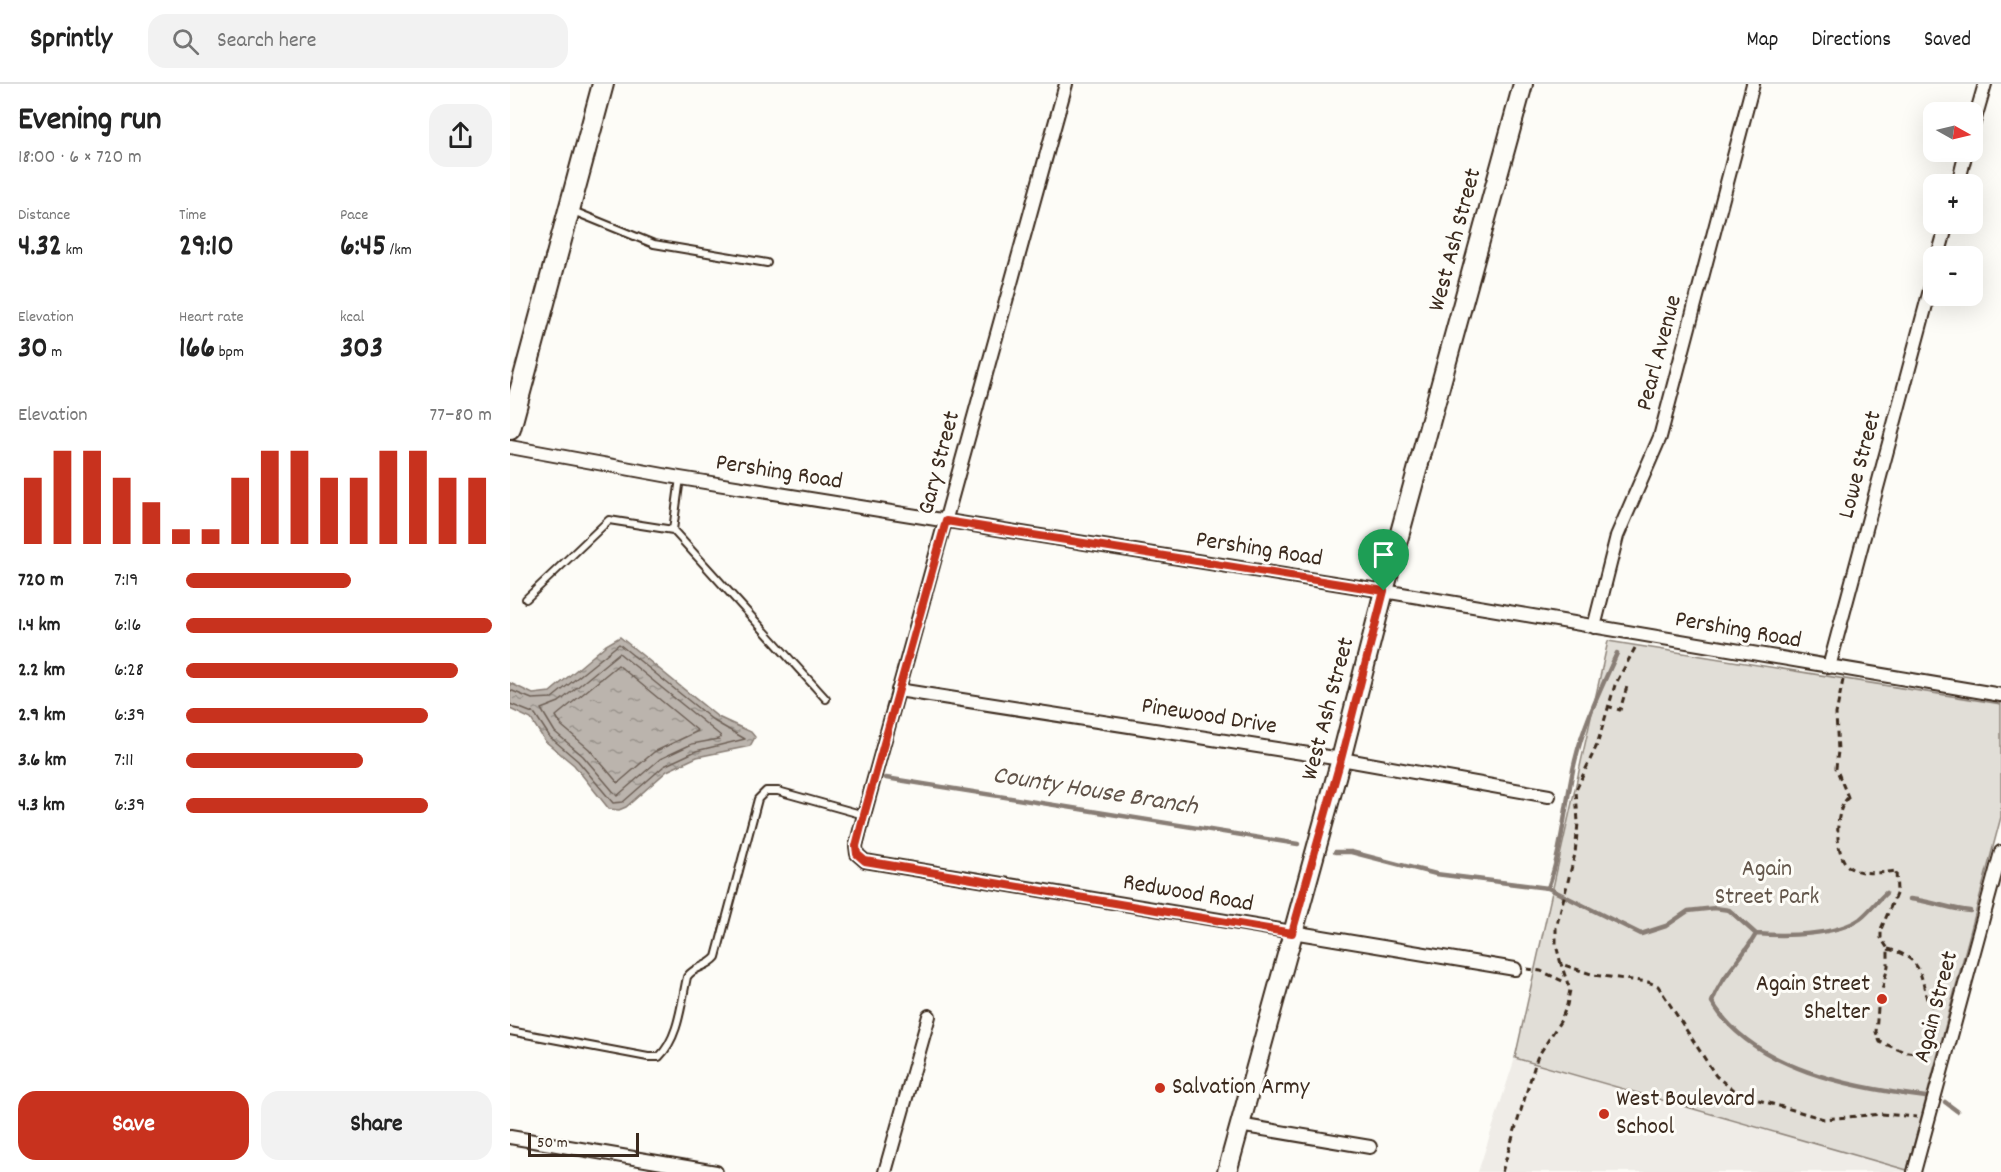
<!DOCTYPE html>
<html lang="en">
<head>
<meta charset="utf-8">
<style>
  :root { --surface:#fff; --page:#f2f2f2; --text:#222; --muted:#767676; --line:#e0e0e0; --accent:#c8321e }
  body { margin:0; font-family:Dekko,sans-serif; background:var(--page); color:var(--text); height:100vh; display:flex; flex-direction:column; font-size:22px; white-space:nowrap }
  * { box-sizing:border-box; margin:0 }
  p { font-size:20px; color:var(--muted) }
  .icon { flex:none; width:33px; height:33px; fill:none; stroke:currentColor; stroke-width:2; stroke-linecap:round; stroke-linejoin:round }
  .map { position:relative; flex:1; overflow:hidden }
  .drawer { display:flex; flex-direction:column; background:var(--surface); width:510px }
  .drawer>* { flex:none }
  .needle { width:39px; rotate:98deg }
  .buttons { position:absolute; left:1413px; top:18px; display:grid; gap:12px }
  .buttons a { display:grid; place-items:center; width:60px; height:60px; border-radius:12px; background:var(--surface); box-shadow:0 6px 24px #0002; font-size:30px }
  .scale { position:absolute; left:18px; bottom:15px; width:111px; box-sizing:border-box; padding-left:6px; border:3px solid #3b2a1e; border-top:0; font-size:16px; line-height:21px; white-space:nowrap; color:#3b2a1e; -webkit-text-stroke:4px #fdfcf7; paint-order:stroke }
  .pin { position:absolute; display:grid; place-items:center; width:51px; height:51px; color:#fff; margin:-62px -26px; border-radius:50% 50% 50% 0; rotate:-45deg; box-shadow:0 0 6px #0007 }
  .pin .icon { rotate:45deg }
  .round { display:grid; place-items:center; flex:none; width:63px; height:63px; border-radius:18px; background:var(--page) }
  .head { display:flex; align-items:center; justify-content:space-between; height:102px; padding:0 18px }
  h1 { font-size:33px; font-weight:700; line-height:45px }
  .stats { display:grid; grid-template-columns:repeat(3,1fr); gap:9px; height:102px; padding:6px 18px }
  .stats div { display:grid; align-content:center }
  .stats b { font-size:30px; font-weight:700 }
  .stats small { font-size:16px; font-weight:400 }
  .stats p { font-size:16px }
  .chart { height:168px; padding:12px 18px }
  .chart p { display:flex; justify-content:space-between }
  .chart svg { width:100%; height:108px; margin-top:6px; stroke:var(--accent); stroke-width:6 }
  .cta { display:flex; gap:12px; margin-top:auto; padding:12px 18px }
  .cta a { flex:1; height:69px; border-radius:18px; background:var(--accent); color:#fff; font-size:24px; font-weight:700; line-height:69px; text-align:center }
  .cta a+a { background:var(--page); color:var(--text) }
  ul { padding:0 18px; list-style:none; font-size:20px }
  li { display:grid; grid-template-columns:96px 72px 1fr; align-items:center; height:45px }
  li i { height:15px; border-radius:8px; background:var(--accent) }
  header { display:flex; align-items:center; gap:36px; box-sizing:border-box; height:84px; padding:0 30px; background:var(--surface); border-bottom:2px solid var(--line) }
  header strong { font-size:28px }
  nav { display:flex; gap:33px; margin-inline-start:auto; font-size:21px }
  .search { width:420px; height:54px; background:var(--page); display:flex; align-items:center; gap:15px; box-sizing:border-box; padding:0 21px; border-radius:18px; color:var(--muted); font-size:22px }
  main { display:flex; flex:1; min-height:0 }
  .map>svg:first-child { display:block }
</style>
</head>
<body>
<header>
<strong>Sprintly</strong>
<div class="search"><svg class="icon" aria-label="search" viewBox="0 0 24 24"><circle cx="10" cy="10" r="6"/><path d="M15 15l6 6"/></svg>Search here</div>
<nav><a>Map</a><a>Directions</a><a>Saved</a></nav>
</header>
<main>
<section class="drawer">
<div class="head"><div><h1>Evening run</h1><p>18:00 · 6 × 720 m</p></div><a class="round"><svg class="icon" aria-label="share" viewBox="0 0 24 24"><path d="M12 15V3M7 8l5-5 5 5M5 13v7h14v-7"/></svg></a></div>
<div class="stats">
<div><p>Distance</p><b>4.32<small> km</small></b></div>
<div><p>Time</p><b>29:10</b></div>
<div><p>Pace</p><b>6:45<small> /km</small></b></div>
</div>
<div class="stats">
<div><p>Elevation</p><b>30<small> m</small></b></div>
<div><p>Heart rate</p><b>166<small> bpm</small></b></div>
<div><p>kcal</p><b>303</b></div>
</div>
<div class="chart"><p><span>Elevation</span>77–80 m</p>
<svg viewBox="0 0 160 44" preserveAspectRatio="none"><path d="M5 44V17M15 44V6M25 44V6M35 44V17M45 44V27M55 44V38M65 44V38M75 44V17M85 44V6M95 44V6M105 44V17M115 44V17M125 44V6M135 44V6M145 44V17M155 44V17"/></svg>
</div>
<ul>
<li><b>720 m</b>7:19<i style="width:54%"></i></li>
<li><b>1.4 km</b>6:16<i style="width:100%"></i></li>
<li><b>2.2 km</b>6:28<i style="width:89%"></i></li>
<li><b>2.9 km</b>6:39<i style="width:79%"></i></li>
<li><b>3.6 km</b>7:11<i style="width:58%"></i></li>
<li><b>4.3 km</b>6:39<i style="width:79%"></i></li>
</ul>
<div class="cta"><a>Save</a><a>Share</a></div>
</section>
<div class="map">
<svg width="1491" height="1088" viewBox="0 0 1491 1088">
  <defs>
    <pattern id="water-ripples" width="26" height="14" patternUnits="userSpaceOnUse" patternTransform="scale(1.5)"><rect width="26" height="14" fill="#bbb4ad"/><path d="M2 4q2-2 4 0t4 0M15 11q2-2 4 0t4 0" fill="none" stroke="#99938c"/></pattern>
  </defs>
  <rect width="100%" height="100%" fill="#fdfcf7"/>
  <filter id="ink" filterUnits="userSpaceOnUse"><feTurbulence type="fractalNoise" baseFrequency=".0167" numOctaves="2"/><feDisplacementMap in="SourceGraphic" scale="12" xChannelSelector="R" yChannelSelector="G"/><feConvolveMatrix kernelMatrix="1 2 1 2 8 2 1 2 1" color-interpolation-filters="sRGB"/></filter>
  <g filter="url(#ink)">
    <path fill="#efece7" d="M1005,974L1397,1086L1396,1088H968Z"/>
    <path fill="#e1ded7" stroke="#8e847a" stroke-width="1.5" d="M1098,557L1491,620V733L1397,1086L1005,974Z"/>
    <path fill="url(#water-ripples)" stroke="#887d74" stroke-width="1.5" d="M110,553L208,633L241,648L245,653L240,662L187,673L157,687L116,723L109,726L99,725L64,681L35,657L21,635L0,625V599L23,610L40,608L96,561Z"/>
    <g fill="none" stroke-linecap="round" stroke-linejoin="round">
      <path stroke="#6e6157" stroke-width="1.5" d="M109,569L211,652L209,655L182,660L150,675L107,712L73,672L45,648L31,625L49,618Z
        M108,581L188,647L144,668L108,699L79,665L52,642L46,632Z
        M0,606L22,615L42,614L109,560L204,637L235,655L186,667L154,682L113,718L103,719L68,677L40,653L25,630L0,620"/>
      <path stroke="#887d74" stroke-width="4.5" d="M376,694L788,760
        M825,768H841L926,790L1038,804C1053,763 1055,719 1065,677C1074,639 1091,605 1107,569
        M1038,804L1131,850L1156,842L1178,827L1205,824L1219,826L1246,850C1275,852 1325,852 1350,835C1359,828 1367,817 1376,809
        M1400,815C1421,817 1439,825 1460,827
        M1246,850C1232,875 1211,892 1202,918C1243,986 1344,1004 1416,1013
        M1435,1018L1447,1027"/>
      <g stroke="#3b2a1e" stroke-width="10">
        <path id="lane" d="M63,127L144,160L257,179
          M163,446L170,394
          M16,515L99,436L163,446L316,615
          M0,947L138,973H149C169,953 171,920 177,893C184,882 197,884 206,873L248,715L256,707H268L354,731"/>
      </g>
      <g stroke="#3b2a1e" stroke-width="16">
        <path id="street" d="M556,0L354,731L346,762L347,770L355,777L1005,885
          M1462,45L1475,0
          M1448,100L1456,68
          M1428,172L1437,140
          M0,363L170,394L874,507L1491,611
          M1084,543L1107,452L1150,353L1243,0
          M1319,583L1424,191
          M388,606L831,675L1039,712
          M729,1041L860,1063
          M0,1053L206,1088
          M375,1088L419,932
          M1404,1088L1491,768"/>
      </g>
      <g stroke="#3b2a1e" stroke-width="22">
        <path id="secondary" d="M717,1088L831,675L874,507L1013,0"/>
      </g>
      <g stroke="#3b2a1e" stroke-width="24">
        <path id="primary" d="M0,345L93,0"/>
      </g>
      <path stroke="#3b2a1e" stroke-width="3" stroke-dasharray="6 4.5" stroke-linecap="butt" d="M1125,564L1105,601L1087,661L1066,706L1068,739L1065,770L1046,844V861L1051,880L1084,891L1138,898L1148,902L1206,992L1228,1010L1314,1035L1372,1030L1407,1033
        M1333,596L1326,630L1328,667L1326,684L1338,713
        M1097,622L1110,626L1118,599
        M1339,713C1324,723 1324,772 1339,783C1349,791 1374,789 1386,787L1387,808L1371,845V854L1378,865V882L1372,906
        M1378,865C1412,874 1410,889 1418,919L1424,923
        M1017,885L1031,887L1057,899
        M1368,924L1366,948L1370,958L1392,967L1411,970
        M992,1088L1027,974L1051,936L1057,921L1060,906L1051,880"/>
      <use href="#lane" stroke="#fdfcf7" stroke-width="6"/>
      <use href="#street" stroke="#fdfcf7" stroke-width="12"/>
      <use href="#secondary" stroke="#fdfcf7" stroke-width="18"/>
      <use href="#primary" stroke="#fdfcf7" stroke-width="20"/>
    </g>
  </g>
  <g fill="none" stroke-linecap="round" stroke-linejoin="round" filter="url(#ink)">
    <g stroke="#fff" stroke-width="12">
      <path id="route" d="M436,437L874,507L831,675L782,849L355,777L347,770L346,762L354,731Z"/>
    </g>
    <use href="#route" stroke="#c8321e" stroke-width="8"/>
  </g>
  <g fill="#c8321e" stroke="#fdfcf7" stroke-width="2">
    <circle cx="1372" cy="915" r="6"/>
    <circle cx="650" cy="1004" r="6"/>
    <circle cx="1094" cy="1030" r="6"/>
  </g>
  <g text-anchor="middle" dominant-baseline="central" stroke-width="6" stroke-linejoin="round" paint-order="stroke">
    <g font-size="24" fill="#3b2a1e" stroke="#fdfcf7">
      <text transform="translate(946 156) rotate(-75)">West Ash Street</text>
      <text transform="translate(1150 269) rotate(-75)">Pearl Avenue</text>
      <text transform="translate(430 379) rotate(-75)">Gary Street</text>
      <text transform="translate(1351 381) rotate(-75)">Lowe Street</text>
      <text transform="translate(269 389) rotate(9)">Pershing Road</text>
      <text transform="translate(749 466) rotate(9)">Pershing Road</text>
      <text transform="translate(1228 547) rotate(10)">Pershing Road</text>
      <text transform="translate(819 625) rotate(-75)">West Ash Street</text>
      <text transform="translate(699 633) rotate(9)">Pinewood Drive</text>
      <text transform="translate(678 810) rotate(10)">Redwood Road</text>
      <text transform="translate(1427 923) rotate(-75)">Again Street</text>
    </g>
    <g font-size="24" fill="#64574c" stroke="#fdfcf7">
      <text x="1257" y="786">Again<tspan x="1257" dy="28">Street Park</tspan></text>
    </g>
    <g font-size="24" fill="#3b2a1e" stroke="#fdfcf7" text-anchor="start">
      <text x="1360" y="901" text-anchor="end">Again Street<tspan x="1360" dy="28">Shelter</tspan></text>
      <text x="662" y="1004">Salvation Army</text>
      <text x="1106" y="1016">West Boulevard<tspan x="1106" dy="28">School</tspan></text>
    </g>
    <g font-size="26" font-style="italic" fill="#615349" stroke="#fdfcf7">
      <text transform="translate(585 708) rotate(9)">County House Branch</text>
    </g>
  </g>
</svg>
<div class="buttons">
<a><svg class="needle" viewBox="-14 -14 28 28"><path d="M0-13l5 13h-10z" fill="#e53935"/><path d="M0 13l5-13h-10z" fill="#767676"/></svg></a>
<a>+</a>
<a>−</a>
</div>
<div class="scale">50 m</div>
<div class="pin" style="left:874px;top:507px;background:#1e9e55"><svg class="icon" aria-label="arrive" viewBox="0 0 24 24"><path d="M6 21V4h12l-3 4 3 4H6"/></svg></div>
</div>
</main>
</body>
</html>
